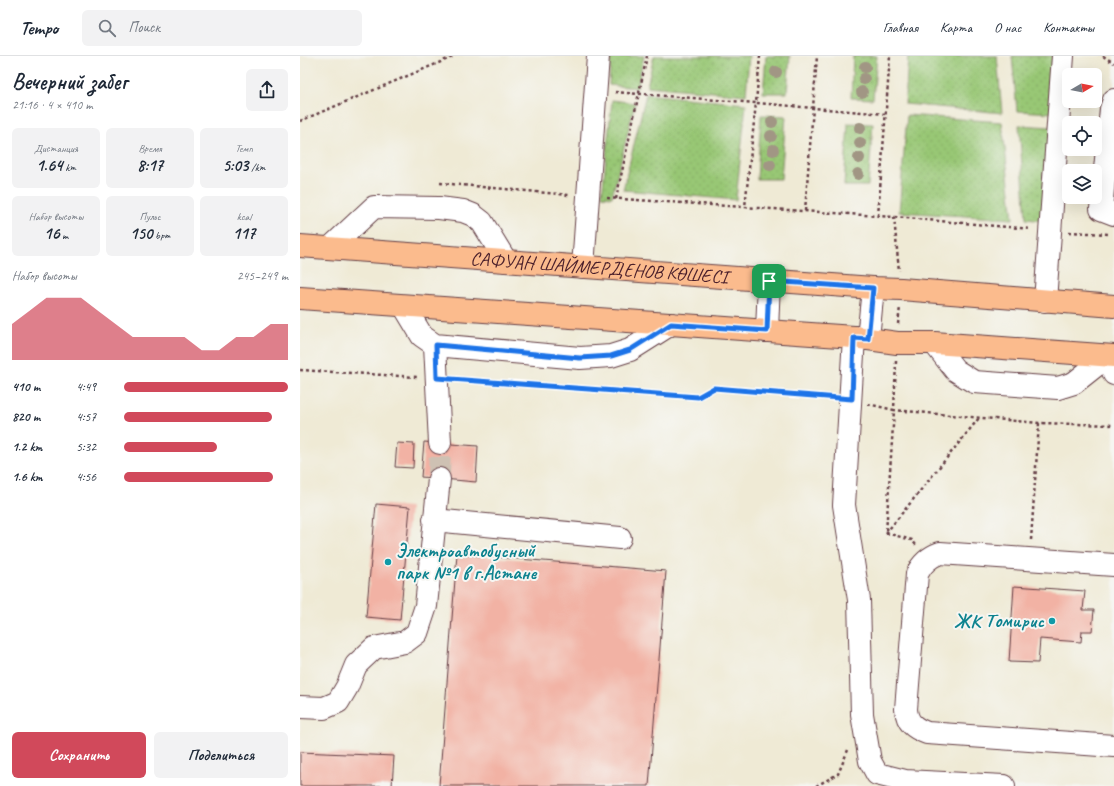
<!DOCTYPE html>
<html lang="ru">
<head>
<meta charset="utf-8">
<style>
  :root { --surface:#fff; --page:#f2f2f3; --text:#1f2937; --muted:#747a83; --line:#e0e1e3; --accent:#d1495b }
  body { margin:0; font-family:Caveat,sans-serif; background:var(--page); color:var(--text); height:100vh; display:flex; flex-direction:column; font-size:15px; white-space:nowrap }
  * { box-sizing:border-box; margin:0 }
  p { font-size:13px; color:var(--muted) }
  .icon { flex:none; width:22px; height:22px; fill:none; stroke:currentColor; stroke-width:2; stroke-linecap:round; stroke-linejoin:round }
  .map { position:relative; flex:1; overflow:hidden }
  .panel { display:flex; flex-direction:column; background:var(--surface); width:300px }
  .panel>* { flex:none }
  .needle { width:26px; rotate:80deg }
  .tools { position:absolute; left:762px; top:12px; display:grid; gap:8px }
  .tools a { display:grid; place-items:center; width:40px; height:40px; border-radius:6px; background:var(--surface); box-shadow:0 4px 16px #0002; font-size:20px }
  .pin { position:absolute; display:grid; place-items:center; width:34px; height:34px; color:#fff; margin:-17px; border-radius:8px; box-shadow:0 2px 6px #0006 }
  .round { display:grid; place-items:center; flex:none; width:42px; height:42px; border-radius:6px; background:var(--page) }
  .headline { display:flex; align-items:center; justify-content:space-between; height:68px; padding:0 12px }
  h1 { font-size:22px; font-weight:700; line-height:30px }
  .stats { display:grid; grid-template-columns:repeat(3,1fr); gap:6px; height:68px; padding:4px 12px }
  .stats div { display:grid; align-content:center; border-radius:6px; background:var(--page); text-align:center }
  .stats b { font-size:17px; font-weight:700 }
  .stats small { font-size:11px; font-weight:400 }
  .stats p { font-size:11px }
  .chart { height:112px; padding:8px 12px }
  .chart p { display:flex; justify-content:space-between }
  .chart svg { width:100%; height:72px; margin-top:4px; fill:var(--accent); opacity:.7 }
  .cta { display:flex; gap:8px; margin-top:auto; padding:8px 12px }
  .cta a { flex:1; height:46px; border-radius:6px; background:var(--accent); color:#fff; font-size:16px; font-weight:700; line-height:46px; text-align:center }
  .cta a+a { background:var(--page); color:var(--text) }
  ul { padding:0 12px; list-style:none; font-size:13px }
  li { display:grid; grid-template-columns:64px 48px 1fr; align-items:center; height:30px }
  li i { height:10px; border-radius:5px; background:var(--accent) }
  header { display:flex; align-items:center; gap:24px; box-sizing:border-box; height:56px; padding:0 20px; background:var(--surface); border-bottom:1px solid var(--line) }
  header strong { font-size:19px }
  nav { display:flex; gap:22px; margin-inline-start:auto; font-size:14px }
  .search { width:280px; height:36px; background:var(--page); display:flex; align-items:center; gap:10px; box-sizing:border-box; padding:0 14px; border-radius:6px; color:var(--muted); font-size:15px }
  main { display:flex; flex:1; min-height:0 }
  .map>svg:first-child { display:block }
</style>
</head>
<body>
<header>
<strong>Tempo</strong>
<div class="search"><svg class="icon" aria-label="search" viewBox="0 0 24 24"><circle cx="10" cy="10" r="6"/><path d="M15 15l6 6"/></svg>Поиск</div>
<nav><a>Главная</a><a>Карта</a><a>О нас</a><a>Контакты</a></nav>
</header>
<main>
<section class="panel">
<div class="headline"><div><h1>Вечерний забег</h1><p>21:16 · 4 × 410 m</p></div><a class="round"><svg class="icon" aria-label="share" viewBox="0 0 24 24"><path d="M12 15V3M7 8l5-5 5 5M5 13v7h14v-7"/></svg></a></div>
<div class="stats">
<div><p>Дистанция</p><b>1.64<small> km</small></b></div>
<div><p>Время</p><b>8:17</b></div>
<div><p>Темп</p><b>5:03<small> /km</small></b></div>
</div>
<div class="stats">
<div><p>Набор высоты</p><b>16<small> m</small></b></div>
<div><p>Пульс</p><b>150<small> bpm</small></b></div>
<div><p>kcal</p><b>117</b></div>
</div>
<div class="chart"><p><span>Набор высоты</span>245–249 m</p>
<svg viewBox="0 0 160 44" preserveAspectRatio="none"><path d="M0 44V22L10 14L20 6L30 6L40 6L50 14L60 22L70 30L80 30L90 30L100 30L110 38L120 38L130 30L140 30L150 22L160 22V44z"/></svg>
</div>
<ul>
<li><b>410 m</b>4:49<i style="width:100%"></i></li>
<li><b>820 m</b>4:57<i style="width:90%"></i></li>
<li><b>1.2 km</b>5:32<i style="width:57%"></i></li>
<li><b>1.6 km</b>4:56<i style="width:91%"></i></li>
</ul>
<div class="cta"><a>Сохранить</a><a>Поделиться</a></div>
</section>
<div class="map">
<svg width="814" height="730" viewBox="0 0 814 730">
  <defs>
    <pattern id="green-dots" width="8" height="8" patternUnits="userSpaceOnUse"><rect width="8" height="8" fill="#98c775"/><path d="M2 2h.1M6 6h.1" fill="none" stroke="#84aa65" stroke-width="1.8" stroke-linecap="round"/></pattern>
  </defs>
  <rect width="100%" height="100%" fill="#f6f6f2"/>
  <filter id="ink" filterUnits="userSpaceOnUse"><feTurbulence type="fractalNoise" baseFrequency=".025" numOctaves="2"/><feDisplacementMap in="SourceGraphic" scale="8" xChannelSelector="R" yChannelSelector="G"/><feConvolveMatrix kernelMatrix="1 2 1 2 8 2 1 2 1" color-interpolation-filters="sRGB"/></filter>
  <filter id="wash" filterUnits="userSpaceOnUse"><feTurbulence type="fractalNoise" baseFrequency=".012" numOctaves="4" result="noise"/><feDisplacementMap in="SourceGraphic" scale="16" xChannelSelector="R" yChannelSelector="G"/><feGaussianBlur stdDeviation="0.9" result="paint"/><feColorMatrix in="noise" values="0 0 0 0 0 0 0 0 0 0 0 0 0 0 0 0 0 1.4 0 .05"/><feComposite in="paint" operator="in"/></filter>
  <g filter="url(#wash)">
    <rect width="100%" height="100%" fill="#efead5"/>
    <path fill="url(#green-dots)" stroke="#717350" d="M311,0H344L337,32L309,29Z
      M354,0H449L446,39L347,30Z
      M466,0H490L487,37H463Z
      M553,0H577L573,43L551,42Z
      M608,0H697L702,57L605,48Z
      M712,0H757L753,57L717,55Z
      M346,38L446,48L436,144L323,134Z
      M312,44L335,47L312,141L302,140Z
      M461,59L486,60L481,123H457Z
      M607,59L702,66L713,163L599,156Z
      M548,67L573,68L568,130H544Z
      M719,69L751,71L744,165L726,163Z"/>
    <g id="blocks">
      <path fill="#f2b2a4" d="M124,386L178,390L176,426L121,421Z
        M97,387L114,388L113,412L95,411Z
        M76,448L110,451L100,564L66,561Z
        M157,498L366,515L349,730H139Z
        M714,530L785,535L783,554H794L792,575H782L781,586L740,583L738,607L709,606Z
        M0,696L94,700L92,730H0Z"/>
    </g>
  </g>
  <g filter="url(#ink)">
    <use href="#blocks" fill-opacity="0" stroke="#633d44" stroke-width="1"/>
    <g fill="none" stroke-linecap="round" stroke-linejoin="round">
      <path stroke="#cec1b3" stroke-width="22" stroke-dasharray="22 11" stroke-linecap="butt" d="M139,423L140,387"/>
      <g stroke="#633d44" stroke-width="24">
        <path id="minor" d="M814,44L811,53L801,153L814,158
          M30,192L74,151L139,152L163,155L173,159L182,166L206,205
          M283,211L298,0
          M745,245L763,0
          M104,250L122,280L135,289L280,302L311,300L330,294L371,268
          M467,275L469,225
          M554,281L544,449L559,544L562,658L570,705L577,718L605,725L704,730
          M568,283L573,232
          M634,287L655,314L674,326L758,332L774,327L808,300L814,318
          M135,289L140,387
          M134,464L320,482
          M814,509L640,497C629,501 622,507 617,518L606,653C607,667 614,672 627,677L814,690
          M0,651L24,652L38,646L47,631L56,609L74,592L105,586L117,577L126,550L139,423"/>
      </g>
      <g stroke="#633d44" stroke-width="24">
        <g id="major">
          <path id="s1" d="M0,190L573,232L601,233L814,250"/>
          <path d="M0,242L554,281L597,287H634L814,300"/>
        </g>
      </g>
      <path stroke="#633d44" stroke-width="2.5" stroke-dasharray="3 3" stroke-linecap="butt" d="M460,0L456,47L585,58
        M803,0L814,7
        M315,36L456,47L445,151
        M0,65L155,0
        M140,127L269,139
        M307,142L594,161L731,173
        M316,143L347,0
        M505,155L517,0
        M578,160L590,0
        M594,161L599,215
        M769,176L808,178
        M598,268L600,251
        M596,305L594,354L739,367L814,369
        M0,314L117,321
        M156,324L398,341L414,332L532,342
        M568,348L594,354L586,477L612,484L616,489
        M586,477L679,362
        M731,484L739,367
        M516,730L538,718L548,694"/>
      <use href="#minor" stroke="#fff" stroke-width="22"/>
      <use href="#major" stroke="#fbbb8d" stroke-width="22"/>
    </g>
    <g fill="#a19684">
      <circle cx="565" cy="11" r="6"/>
      <circle cx="476" cy="16" r="6"/>
      <circle cx="564" cy="23" r="6"/>
      <circle cx="562" cy="36" r="6"/>
      <circle cx="472" cy="66" r="6"/>
      <circle cx="560" cy="72" r="6"/>
      <circle cx="471" cy="80" r="6"/>
      <circle cx="560" cy="87" r="6"/>
      <circle cx="473" cy="94" r="6"/>
      <circle cx="559" cy="102" r="6"/>
      <circle cx="470" cy="109" r="6"/>
      <circle cx="558" cy="118" r="6"/>
    </g>
  </g>
  <g fill="none" stroke-linecap="round" stroke-linejoin="round" filter="url(#ink)">
    <g stroke="#fff" stroke-width="8">
      <path id="route" d="M469,225L573,232L568,283L554,282L552,343L414,332L398,341L137,322L136,289L280,302L311,300L330,294L371,268L467,275Z"/>
    </g>
    <use href="#route" stroke="#1a73e8" stroke-width="5"/>
  </g>
  <g fill="#0f9aa8" stroke="#f6f6f2" stroke-width="1.5">
    <circle cx="88" cy="506" r="4"/>
    <circle cx="752" cy="565" r="4"/>
  </g>
  <g text-anchor="middle" dominant-baseline="central" stroke-width="4" stroke-linejoin="round" paint-order="stroke">
    <g font-size="19" fill="#4a1f2b" stroke="#f6f6f2">
      <text stroke="none"><textPath href="#s1" startOffset="300">САФУАН ШАЙМЕРДЕНОВ КӨШЕСІ</textPath></text>
    </g>
    <g font-size="19" font-weight="bold" fill="#0d838f" stroke="#f6f6f2" text-anchor="start">
      <text x="96" y="495">Электроавтобусный<tspan x="96" dy="22">парк №1 в г.Астане</tspan></text>
      <text x="744" y="565" text-anchor="end">ЖК Томирис</text>
    </g>
  </g>
</svg>
<div class="tools">
<a><svg class="needle" viewBox="-14 -14 28 28"><path d="M0-13l5 13h-10z" fill="#e53935"/><path d="M0 13l5-13h-10z" fill="#747a83"/></svg></a>
<a><svg class="icon" aria-label="locate" viewBox="0 0 24 24"><circle cx="12" cy="12" r="6"/><path d="M12 2v4M12 18v4M2 12h4M18 12h4"/></svg></a>
<a><svg class="icon" aria-label="layers" viewBox="0 0 24 24"><path d="M12 4l9 5-9 5-9-5zM3 14l9 5 9-5"/></svg></a>
</div>
<div class="pin" style="left:469px;top:225px;background:#1e9e55"><svg class="icon" aria-label="arrive" viewBox="0 0 24 24"><path d="M6 21V4h12l-3 4 3 4H6"/></svg></div>
</div>
</main>
</body>
</html>
